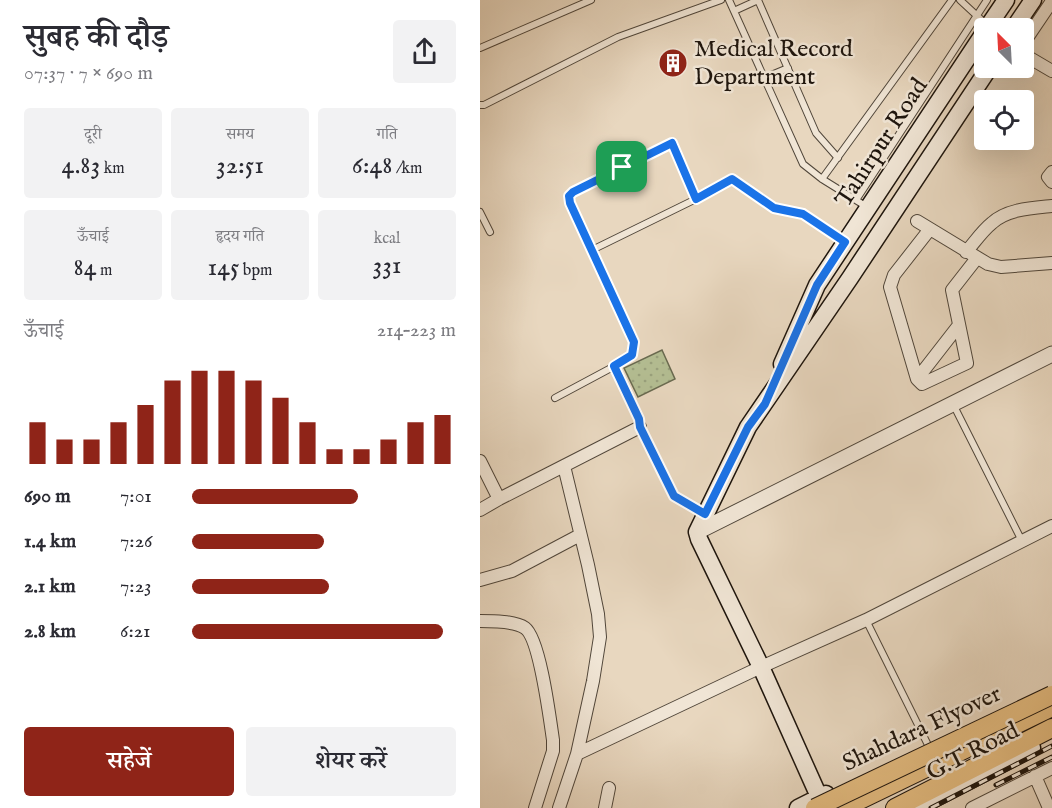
<!DOCTYPE html>
<html lang="hi">
<head>
<meta charset="utf-8">
<style>
  :root { --surface:#fff; --page:#f2f2f3; --text:#2b2b33; --muted:#7c7c81; --accent:#8f2418 }
  body { margin:0; font-family:"IM FELL English","Noto Serif Devanagari",serif; background:var(--page); color:var(--text); height:100vh; display:flex; flex-direction:column; font-size:22px; white-space:nowrap }
  * { box-sizing:border-box; margin:0 }
  p { font-size:20px; color:var(--muted) }
  .icon { flex:none; width:33px; height:33px; fill:none; stroke:currentColor; stroke-width:2; stroke-linecap:round; stroke-linejoin:round }
  .map { position:relative; flex:1; overflow:hidden }
  .side { display:flex; flex-direction:column; background:var(--surface); width:480px }
  .side>* { flex:none }
  .needle { width:39px; rotate:336deg }
  .controls { position:absolute; left:494px; top:18px; display:grid; gap:12px }
  .controls a { display:grid; place-items:center; width:60px; height:60px; border-radius:6px; background:var(--surface); box-shadow:0 6px 24px #0002; font-size:30px }
  .pin { position:absolute; display:grid; place-items:center; width:51px; height:51px; color:#fff; margin:-26px; border-radius:12px; box-shadow:0 3px 9px #0006 }
  .round { display:grid; place-items:center; flex:none; width:63px; height:63px; border-radius:6px; background:var(--page) }
  .headline { display:flex; align-items:center; justify-content:space-between; height:102px; padding:0 24px }
  h1 { font-size:33px; font-weight:600; line-height:45px }
  .metrics { display:grid; grid-template-columns:repeat(3,1fr); gap:9px; height:102px; padding:6px 24px }
  .metrics div { display:grid; align-content:center; border-radius:6px; background:var(--page); text-align:center }
  .metrics b { font-size:26px; font-weight:600 }
  .metrics small { font-size:16px; font-weight:400 }
  .metrics p { font-size:16px }
  .chart { height:168px; padding:12px 24px }
  .chart p { display:flex; justify-content:space-between }
  .chart svg { width:100%; height:108px; margin-top:6px; stroke:var(--accent); stroke-width:6 }
  .button { display:flex; gap:12px; margin-top:auto; padding:12px 24px }
  .button a { flex:1; height:69px; border-radius:6px; background:var(--accent); color:#fff; font-size:24px; font-weight:600; line-height:69px; text-align:center }
  .button a+a { background:var(--page); color:var(--text) }
  ul { padding:0 24px; list-style:none; font-size:20px }
  li { display:grid; grid-template-columns:96px 72px 1fr; align-items:center; height:45px }
  li i { height:15px; border-radius:8px; background:var(--accent) }
  main { display:flex; flex:1; min-height:0 }
  .map>svg:first-child { display:block }
</style>
</head>
<body>
<main>
<section class="side">
<div class="headline"><div><h1>सुबह की दौड़</h1><p>07:37 · 7 × 690 m</p></div><a class="round"><svg class="icon" aria-label="share" viewBox="0 0 24 24"><path d="M12 15V3M7 8l5-5 5 5M5 13v7h14v-7"/></svg></a></div>
<div class="metrics">
<div><p>दूरी</p><b>4.83<small> km</small></b></div>
<div><p>समय</p><b>32:51</b></div>
<div><p>गति</p><b>6:48<small> /km</small></b></div>
</div>
<div class="metrics">
<div><p>ऊँचाई</p><b>84<small> m</small></b></div>
<div><p>हृदय गति</p><b>145<small> bpm</small></b></div>
<div><p>kcal</p><b>331</b></div>
</div>
<div class="chart"><p><span>ऊँचाई</span>214–223 m</p>
<svg viewBox="0 0 160 44" preserveAspectRatio="none"><path d="M5 44V27M15 44V34M25 44V34M35 44V27M45 44V20M55 44V10M65 44V6M75 44V6M85 44V10M95 44V17M105 44V27M115 44V38M125 44V38M135 44V34M145 44V27M155 44V24"/></svg>
</div>
<ul>
<li><b>690 m</b>7:01<i style="width:63%"></i></li>
<li><b>1.4 km</b>7:26<i style="width:50%"></i></li>
<li><b>2.1 km</b>7:23<i style="width:52%"></i></li>
<li><b>2.8 km</b>6:21<i style="width:95%"></i></li>
</ul>
<div class="button"><a>सहेजें</a><a>शेयर करें</a></div>
</section>
<div class="map">
<svg width="572" height="808" viewBox="0 0 572 808">
  <defs>
    <pattern id="garden-dots" width="8" height="8" patternUnits="userSpaceOnUse" patternTransform="scale(1.5)"><rect width="8" height="8" fill="#b4be93"/><path d="M2 2h.1M6 6h.1" fill="none" stroke="#9aa27e" stroke-width="1.8" stroke-linecap="round"/></pattern>
  </defs>
  <rect width="100%" height="100%" fill="#e8d7bf"/>
  <filter id="stains"><feTurbulence type="fractalNoise" baseFrequency=".00333" numOctaves="4"/><feColorMatrix values="0 0 0 0 .2 0 0 0 0 .09 0 0 0 0 .02 0 0 0 .5 -.17"/></filter>
  <radialGradient id="worn" r=".72"><stop offset=".6" stop-color="#630" stop-opacity="0"/><stop offset="1" stop-color="#630" stop-opacity=".3"/></radialGradient>
  <path fill="url(#garden-dots)" stroke="#696a50" stroke-width="1.5" d="M182,350L195,379L158,397L144,368Z"/>
  <g fill="none" stroke-linecap="round" stroke-linejoin="round">
    <g stroke="#50463a" stroke-width="8">
      <path id="service" d="M249,0L323,164L342,179L387,207
        M480,0L508,26
        M254,11L278,0L336,133L358,158
        M0,48L111,0
        M284,78L308,68
        M0,105H4L138,37L241,0
        M342,179L472,0
        M376,200L507,0
        M0,212L10,232
        M112,250L216,199L252,179L294,208L323,214L364,242
        M75,398L146,360L152,355L154,342L90,203L89,197L93,192L192,143L216,199
        M473,404L542,541
        M160,427L194,496L224,513
        M386,620L449,747"/>
    </g>
    <g stroke="#50463a" stroke-width="14">
      <path id="minor" d="M543,44L572,1
        M543,54L572,71
        M572,172L568,177L572,182
        M437,221L508,264L521,267L572,263
        M450,229L414,275L410,287L437,379L442,384L487,363L472,290L497,258
        M486,252C494,243 502,231 512,223C527,209 552,208 572,206
        M437,379L479,325
        M0,461L19,499L160,427
        M0,510L19,499
        M0,580L32,571L100,535
        M0,621C13,621 35,621 45,628C60,639 70,720 73,740V751L55,808
        M97,754L281,667L386,620L572,526
        M555,776L569,808
        M79,808L97,754L113,681L120,637L118,614L108,565L84,466
        M125,808L129,788
        M492,808L572,768"/>
    </g>
    <g stroke="#50463a" stroke-width="17">
      <path id="tertiary" d="M217,532L572,354"/>
    </g>
    <g stroke="#1e150d" stroke-width="19">
      <path id="secondary" d="M507,28L526,0
        M534,28L553,0
        M302,364L337,285L504,33
        M336,790L281,667L219,539L217,532L268,427L370,278L509,68
        M318,808L346,794
        M436,808L552,748"/>
    </g>
    <g stroke="#1e150d" stroke-width="20">
      <path id="primary" d="M415,808L572,728"/>
    </g>
    <g stroke="#1e150d" stroke-width="22">
      <path id="trunk" d="M361,808L572,706"/>
    </g>
    <path stroke="#1e150d" stroke-width="1.5" stroke-dasharray="4.5 3" stroke-linecap="butt" d="M137,373L158,417"/>
    <use href="#service" stroke="#f0e5d5" stroke-width="6"/>
    <use href="#minor" stroke="#f0e5d5" stroke-width="12"/>
    <use href="#tertiary" stroke="#f0e5d5" stroke-width="15"/>
    <use href="#secondary" stroke="#f0e5d5" stroke-width="16"/>
    <use href="#primary" stroke="#e4bc80" stroke-width="18"/>
    <use href="#trunk" stroke="#e4bc80" stroke-width="20"/>
    <g stroke="#1e150d" stroke-width="5">
      <path id="rail" d="M516,785L572,757
        M451,808L572,746"/>
    </g>
    <use href="#rail" stroke="#f0e5d5" stroke-width="3" stroke-dasharray="9" stroke-linecap="butt"/>
    <g stroke="#1e150d" stroke-width="20" stroke-linecap="butt">
      <path id="primary-bridge" d="M335,808L572,695"/>
    </g>
    <use href="#primary-bridge" stroke="#e4bc80" stroke-width="18"/>
  </g>
  <g fill="none" stroke-linecap="round" stroke-linejoin="round">
    <g stroke="#fff" stroke-width="12">
      <path id="route" d="M192,143L216,199L252,179L294,208L323,214L365,242L337,285L285,404L268,427L225,514L194,496L160,427L159,419L134,366L152,355L154,342L90,203L89,196L93,192Z"/>
    </g>
    <use href="#route" stroke="#1a73e8" stroke-width="8"/>
  </g>
  <defs>
    <g id="building-disc" transform="scale(1.5)"><circle r="9.5" fill="#8f2418" stroke="#f0e5d5"/><path d="M-4-6H4V6H1V3H-1V6H-4ZM-2.5-4.3h1.7v1.8h-1.7ZM.8-4.3h1.7v1.8H.8ZM-2.5-1h1.7V.8h-1.7ZM.8-1h1.7V.8H.8Z" fill="#fff"/></g>
  </defs>
  <g fill-rule="evenodd">
    <use href="#building-disc" x="193" y="63"/>
  </g>
  <g text-anchor="middle" dominant-baseline="central" stroke-width="5" stroke-linejoin="round" paint-order="stroke">
    <g font-size="24" fill="#1e150d" stroke="#f0e5d5" text-anchor="start">
      <text x="214" y="49">Medical Record<tspan x="214" dy="28">Department</tspan></text>
    </g>
    <g font-size="24" fill="#1e150d" stroke="#f0e5d5">
      <text transform="translate(402 143) rotate(-57)">Tahirpur Road</text>
      <text transform="translate(442 729) rotate(-25)">Shahdara Flyover</text>
      <text transform="translate(493 752) rotate(-27)">G.T Road</text>
    </g>
  </g>
  <rect width="100%" height="100%" filter="url(#stains)"/>
  <rect width="100%" height="100%" fill="url(#worn)"/>
</svg>
<div class="controls">
<a><svg class="needle" viewBox="-14 -14 28 28"><path d="M0-13l5 13h-10z" fill="#e53935"/><path d="M0 13l5-13h-10z" fill="#7c7c81"/></svg></a>
<a><svg class="icon" aria-label="locate" viewBox="0 0 24 24"><circle cx="12" cy="12" r="6"/><path d="M12 2v4M12 18v4M2 12h4M18 12h4"/></svg></a>
</div>
<div class="pin" style="left:142px;top:167px;background:#1e9e55"><svg class="icon" aria-label="arrive" viewBox="0 0 24 24"><path d="M6 21V4h12l-3 4 3 4H6"/></svg></div>
</div>
</main>
</body>
</html>
